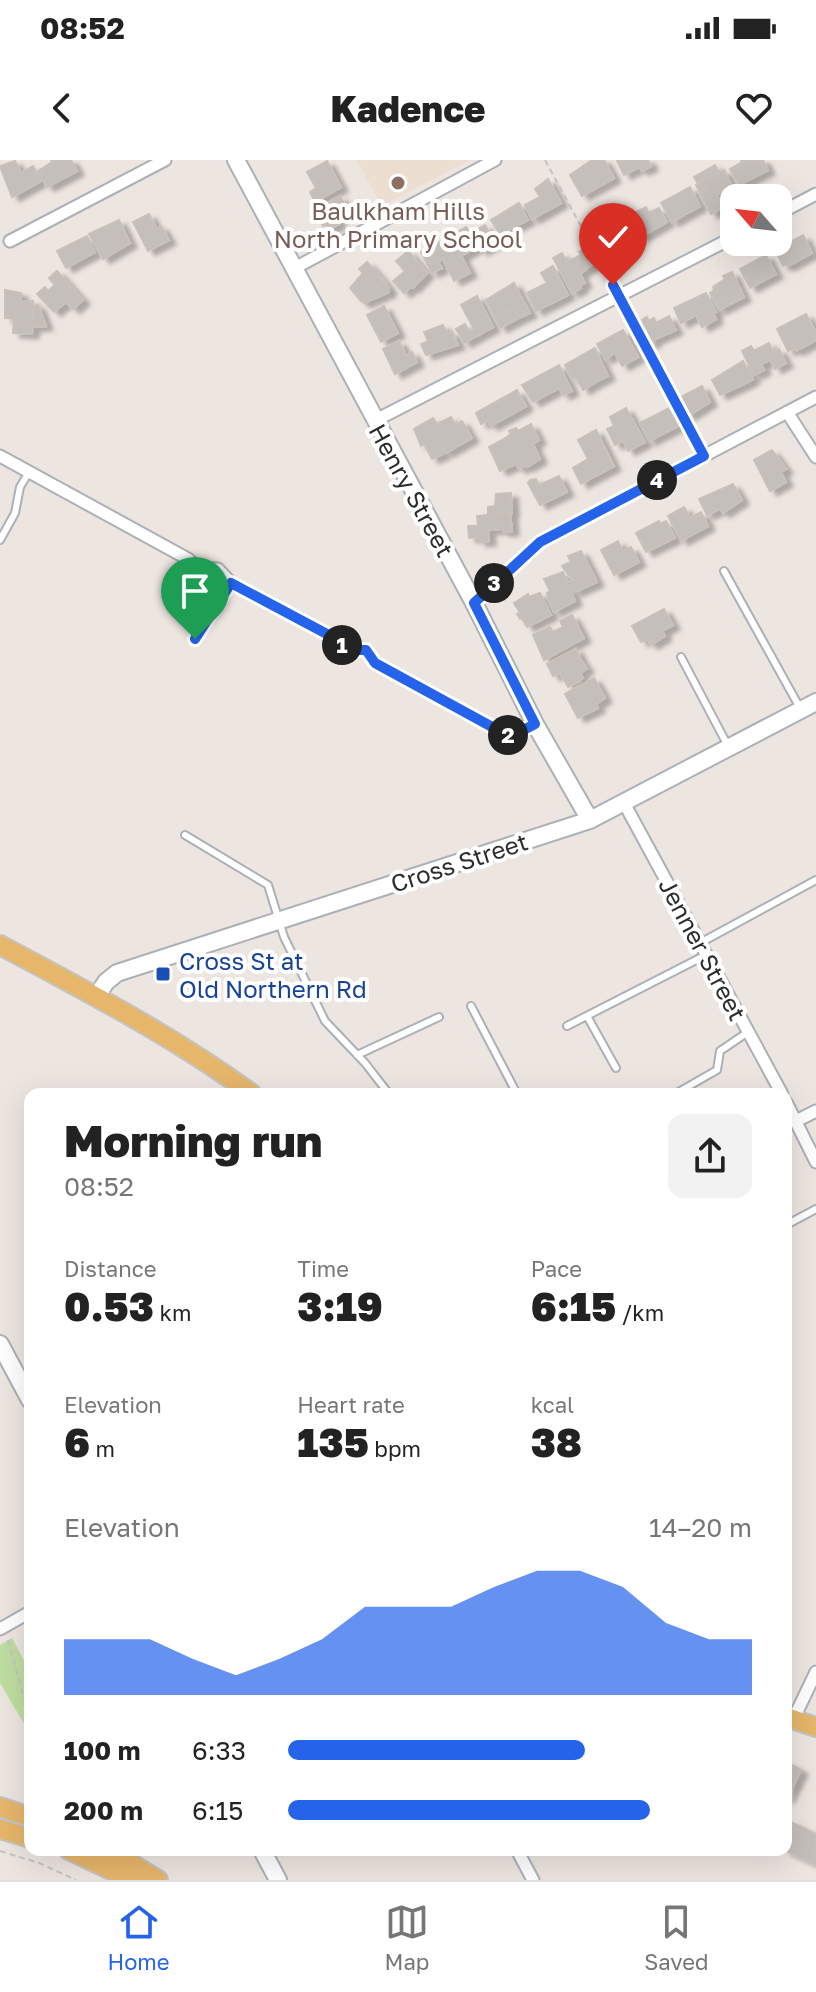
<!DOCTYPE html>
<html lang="en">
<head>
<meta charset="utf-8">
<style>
  :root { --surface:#fff; --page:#f2f2f2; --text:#222; --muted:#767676; --line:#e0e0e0; --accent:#2563eb }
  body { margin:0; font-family:"Golos Text",sans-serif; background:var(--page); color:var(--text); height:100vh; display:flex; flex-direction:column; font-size:30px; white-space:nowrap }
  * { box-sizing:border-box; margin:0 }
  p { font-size:26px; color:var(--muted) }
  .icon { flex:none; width:44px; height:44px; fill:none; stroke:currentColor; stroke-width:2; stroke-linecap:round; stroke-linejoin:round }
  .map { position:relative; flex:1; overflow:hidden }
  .side { position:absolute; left:24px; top:928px; width:768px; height:768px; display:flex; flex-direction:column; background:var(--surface); border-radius:16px; box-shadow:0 8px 32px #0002 }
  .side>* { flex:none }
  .needle { width:52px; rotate:298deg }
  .buttons { position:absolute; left:720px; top:24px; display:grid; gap:16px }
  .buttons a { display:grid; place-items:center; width:72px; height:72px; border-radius:16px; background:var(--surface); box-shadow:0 8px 32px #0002; font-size:40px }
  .pin { position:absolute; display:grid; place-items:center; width:68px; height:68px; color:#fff; margin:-82px -34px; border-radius:50% 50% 50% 0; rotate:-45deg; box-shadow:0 0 8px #0007 }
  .pin .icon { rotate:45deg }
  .km { position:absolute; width:40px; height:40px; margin:-20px; border-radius:50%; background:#222; color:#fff; font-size:22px; line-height:40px; text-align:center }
  .round { display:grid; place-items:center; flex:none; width:84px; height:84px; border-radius:16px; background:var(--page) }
  .summary { display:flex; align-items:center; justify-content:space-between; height:136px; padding:0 40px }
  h1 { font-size:44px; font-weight:800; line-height:60px }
  .figures { display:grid; grid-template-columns:repeat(3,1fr); gap:12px; height:136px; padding:8px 40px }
  .figures div { display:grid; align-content:center }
  .figures b { font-size:40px; font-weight:800 }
  .figures small { font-size:22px; font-weight:400 }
  .figures p { font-size:22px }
  .chart { height:224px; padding:16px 40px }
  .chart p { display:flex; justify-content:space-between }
  .chart svg { width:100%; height:144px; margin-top:8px; fill:var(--accent); opacity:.7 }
  ul { padding:0 40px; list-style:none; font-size:26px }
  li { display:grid; grid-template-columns:128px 96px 1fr; align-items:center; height:60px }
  li i { height:20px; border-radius:10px; background:var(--accent) }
  .status { display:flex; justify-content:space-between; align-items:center; height:56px; padding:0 40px; background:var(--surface); direction:ltr }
  .status svg { height:22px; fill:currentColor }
  header { display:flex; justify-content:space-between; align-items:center; height:104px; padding:0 40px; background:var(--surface); font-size:36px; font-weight:800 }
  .menu { display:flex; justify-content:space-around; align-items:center; height:112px; border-top:2px solid var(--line); background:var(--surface); font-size:22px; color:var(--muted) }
  .menu a { display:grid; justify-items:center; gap:4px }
  .menu .on { color:var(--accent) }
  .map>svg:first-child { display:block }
</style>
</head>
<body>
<div class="status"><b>08:52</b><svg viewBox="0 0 49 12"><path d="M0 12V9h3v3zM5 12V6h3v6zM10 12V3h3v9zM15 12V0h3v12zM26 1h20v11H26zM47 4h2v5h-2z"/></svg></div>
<header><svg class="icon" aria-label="back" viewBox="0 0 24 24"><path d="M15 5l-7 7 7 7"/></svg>Kadence<svg class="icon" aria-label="heart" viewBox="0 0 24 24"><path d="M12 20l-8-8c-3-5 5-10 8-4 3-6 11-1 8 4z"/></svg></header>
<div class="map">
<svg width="816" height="1720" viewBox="0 0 816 1720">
  <defs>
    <filter id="shadow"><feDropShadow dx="7" dy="4.5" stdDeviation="2" flood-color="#0004"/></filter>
  </defs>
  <rect width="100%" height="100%" fill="#ede5e0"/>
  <path fill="#ecdfd1" d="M357,0H470L382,46Z"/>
  <path fill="#bfdea1" d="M12,1478L30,1512V1574L0,1523V1485Z"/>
  <path fill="#c5bfbc" stroke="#c8c0b9" stroke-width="2" filter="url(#shadow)" d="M51,0H71L77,11L47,27L38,11L52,2Z
    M592,0H604L614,18L582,36L570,15Z
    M619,0H648L651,6L642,11L639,7L624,15L617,1Z
    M741,0H763L768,10L739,25L730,9L742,2Z
    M15,1L21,13L33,6L41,21L12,37L0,6Z
    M327,1L341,27L315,42L310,32L316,28L307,12Z
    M715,5L719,12L698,24L694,17Z
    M724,10L732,26L717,35L723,47L711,54L696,25Z
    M548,19L561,43L532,59L525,45L540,37L535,29Z
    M690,27L700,46L672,62L661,43Z
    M340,36L349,52L336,59L339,64L329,69L326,64L323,66L315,50Z
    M519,43L528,60L506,71L509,76L503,79L491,60Z
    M646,47L649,53L659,48L667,62L641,77L630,55Z
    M149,54L157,69L161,66L169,80L148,91L133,62Z
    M622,58L635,83L603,97L596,83L601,80L596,72Z
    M119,60L130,83L103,99L89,74Z
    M485,65L495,83L481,91L479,86L463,95L452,75L466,67L470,73Z
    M803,75L812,93L788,106L787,104L783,106L776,92L780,90L779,88Z
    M87,76L95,92L66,108L57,91Z
    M451,76L470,113L454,121L443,99L438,102L442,108L432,113L421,92Z
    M585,89L594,103L580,114L585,123L580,125L581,128L572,133L553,98L562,93L567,102L581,95L579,92Z
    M408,91L427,113L413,128L411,127L404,133L393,121L405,111L396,101Z
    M766,95L776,114L750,128L740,109Z
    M367,102L384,121L361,141L350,128L363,113L359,109Z
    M553,106L568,135L536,151L527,133L547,123L541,113Z
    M57,111L83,140L73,149L66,142L54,152L37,134L45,127L48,131L55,125L49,118Z
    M732,112L744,137L719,150L710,133L714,130L713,127L725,119L723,116Z
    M384,121L389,128V132L364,143L361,140Z
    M514,123L518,131L497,142L506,152L515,148L519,158L500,168L486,140Z
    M5,130L21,133V141H33V158H5Z
    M518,131L530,153L519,158L515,148L506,152L497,142Z
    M706,133L716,152L713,153L716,159L702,167L696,155L681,163L674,148Z
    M477,136L493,167L464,183L456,169L465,164L469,172L474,169L461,145Z
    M38,145L46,166L32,167L33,146Z
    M384,146L398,173L381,182L367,155Z
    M806,154L816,173V180L796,191L795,188L788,191L777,169Z
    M669,156L676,170L653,180L654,182L650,184L638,162L647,157L649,161L654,158L656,163Z
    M14,158H33L32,174L13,173Z
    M443,165L447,174L428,181L424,172Z
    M623,170L638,197L622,206L615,193L605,199L597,184Z
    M452,172L458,185L426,195L421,184Z
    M399,181L406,195L412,192L417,202L395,214L383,189Z
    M769,183L773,192L779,189L786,203L775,209L770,200L761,204L764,210L754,215L742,191L751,186L754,191Z
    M595,188L608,216L596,222L590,210L572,219L565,205Z
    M743,201L753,219L744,224L735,206Z
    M559,205L572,231L563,235L559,228L533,242L522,225Z
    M735,206L744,224L720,235L712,220Z
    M590,210L596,222L583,230L576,217Z
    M702,226L710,242L688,256L679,238Z
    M517,230L526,246L491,266L488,261L481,264L476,253Z
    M626,248L645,282L628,291L623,281L615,285L607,269L614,266L610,257Z
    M669,248L678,266L649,281L640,263Z
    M451,257L455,265L462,261L472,278L446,293L442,286L439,287L443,294L432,299L424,284L421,286L414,269L433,258L437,264Z
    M531,264L539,280L533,284L540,299L527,307V305L519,309L516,304L500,311L489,287L504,279L511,274L509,271L516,268L518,271Z
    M596,270L614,306L581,324L573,308L588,299L578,280Z
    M772,290L786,309L781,312L786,322L770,331L754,300Z
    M559,316L567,332L540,345L528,323L530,320L536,319L539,325Z
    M733,324L742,340L723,353L720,349L707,355L699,339Z
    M511,333L512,353L488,355V347L495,346L496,334Z
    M684,347L690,358L701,352L708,366L681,381L668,356Z
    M510,352L512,371L503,372V369L488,370L489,381L479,382V377L469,378L468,366H478L477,356Z
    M659,361L660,364L666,361L675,378L646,392L636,373Z
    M618,381L623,391L631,387L639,402L614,415L601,390Z
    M581,391L597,422L575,432L570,421L572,420L562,406L571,402L568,396Z
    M563,412L575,441L554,452L548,440L547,433L550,431L544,419Z
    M540,433L551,455L527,467L522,458L520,459L517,454L520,453L514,443L528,434L529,437Z
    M664,449L673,465L662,471L665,476L651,485L647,479L641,482L632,466Z
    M572,455L584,478L544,500L533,475L550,467L553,472L563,467L560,461Z
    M576,489L580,498L570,503L580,521L568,527L560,513L553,516L547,504Z
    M580,498L587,509L580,513L583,518L579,520L570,503Z
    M594,518L605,538L596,544L598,548L578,558L565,534Z
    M786,1602L801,1610L786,1640Z
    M791,1662L816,1674V1705L784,1690L786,1673Z"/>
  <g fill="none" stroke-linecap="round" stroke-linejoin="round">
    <g stroke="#acb0b7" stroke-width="10">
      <path id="lane" d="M0,380L15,353L20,327L29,312
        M724,411L800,548
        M195,479L231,423
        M681,497L728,586
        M185,675L268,725L284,777L325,861L365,903L389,934
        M700,783L816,720
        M471,846L517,934
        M587,856L616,908
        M567,866L706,795
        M357,895L439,857
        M675,934L717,910L720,891L748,872
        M786,1065L816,1049"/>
    </g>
    <g stroke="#acb0b7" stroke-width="15">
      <path id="street" d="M778,54L816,34
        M10,81L165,0
        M293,109L495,0
        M787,252L816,297
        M374,261L734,77
        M0,296L188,399L198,408L218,409L231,423L340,481L344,490H366L375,503L505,574L512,576L535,564
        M474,443L540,382L816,237
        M624,643L782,934
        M786,942L816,1002
        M796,961L816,951
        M0,1469L30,1452
        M793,1560L816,1512
        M517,1690L533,1720"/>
    </g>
    <g stroke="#acb0b7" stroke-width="20">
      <path id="secondary" d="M236,0L474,443L535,564L590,660
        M96,837L106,822L117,813L590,660L816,542
        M0,1184L30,1240
        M262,1690L278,1720"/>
    </g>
    <g stroke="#c4c4c4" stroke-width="22">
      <path id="primary" d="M0,785C86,831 173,876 252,934
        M786,1557L816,1567
        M0,1647L30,1657
        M0,1669L30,1678
        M69,1690L132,1720
        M109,1690L158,1720"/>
    </g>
    <path stroke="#c4c4c4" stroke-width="2" stroke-dasharray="6 4" stroke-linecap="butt" d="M545,0L613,125
      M625,148L698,284
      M8,1480L24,1538L30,1541
      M0,1691L39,1703L76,1720"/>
    <use href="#lane" stroke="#fff" stroke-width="6"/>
    <use href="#street" stroke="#fff" stroke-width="11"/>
    <use href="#secondary" stroke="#fff" stroke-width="16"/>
    <use href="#primary" stroke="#e6b66b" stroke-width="18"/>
  </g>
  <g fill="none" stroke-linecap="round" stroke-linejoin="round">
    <g stroke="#fff" stroke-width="16">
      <path id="route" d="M195,479L231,423L340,481L344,490H366L375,503L505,574L512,576L535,564L474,443L540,382L704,296L613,125"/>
    </g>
    <use href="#route" stroke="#2563eb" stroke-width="10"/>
  </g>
  <circle fill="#8d6e63" stroke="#fff" stroke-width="3" cx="398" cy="23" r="8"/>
  <rect fill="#1a4fb4" stroke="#fff" stroke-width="3" x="155" y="806" width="16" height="16" rx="4"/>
  <g text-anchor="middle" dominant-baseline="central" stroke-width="8" stroke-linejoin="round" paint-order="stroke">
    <g font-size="24" fill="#785e54" stroke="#fff">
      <text x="398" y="50">Baulkham Hills<tspan x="398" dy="28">North Primary School</tspan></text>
    </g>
    <g font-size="24" fill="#2c2c2c" stroke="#fff">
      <text transform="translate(412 330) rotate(61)">Henry Street</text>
      <text transform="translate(459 702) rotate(-18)">Cross Street</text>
      <text transform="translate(703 789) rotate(62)">Jenner Street</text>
    </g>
    <g font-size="24" fill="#164399" stroke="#fff" text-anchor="start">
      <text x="179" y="800">Cross St at<tspan x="179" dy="28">Old Northern Rd</tspan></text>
    </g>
  </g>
</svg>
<div class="buttons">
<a><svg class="needle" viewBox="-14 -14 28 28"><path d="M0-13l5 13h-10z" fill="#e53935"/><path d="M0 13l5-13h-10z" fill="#767676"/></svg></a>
</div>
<div class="pin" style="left:195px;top:479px;background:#1e9e55"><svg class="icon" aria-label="arrive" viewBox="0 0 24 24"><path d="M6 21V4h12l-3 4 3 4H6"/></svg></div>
<div class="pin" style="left:613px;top:125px;background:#d93025"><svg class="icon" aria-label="check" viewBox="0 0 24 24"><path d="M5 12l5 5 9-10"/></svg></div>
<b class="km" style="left:342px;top:485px">1</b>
<b class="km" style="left:508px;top:575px">2</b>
<b class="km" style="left:494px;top:423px">3</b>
<b class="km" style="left:657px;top:320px">4</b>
<section class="side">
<div class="summary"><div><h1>Morning run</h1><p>08:52</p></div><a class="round"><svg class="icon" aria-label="share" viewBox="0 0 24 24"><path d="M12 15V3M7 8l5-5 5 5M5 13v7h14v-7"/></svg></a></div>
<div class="figures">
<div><p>Distance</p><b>0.53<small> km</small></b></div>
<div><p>Time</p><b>3:19</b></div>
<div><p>Pace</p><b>6:15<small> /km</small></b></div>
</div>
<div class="figures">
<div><p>Elevation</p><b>6<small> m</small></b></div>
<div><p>Heart rate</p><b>135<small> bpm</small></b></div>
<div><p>kcal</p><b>38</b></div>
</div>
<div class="chart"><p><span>Elevation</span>14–20 m</p>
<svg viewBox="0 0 160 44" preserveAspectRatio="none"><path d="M0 44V27L10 27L20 27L30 33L40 38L50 33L60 27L70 17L80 17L90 17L100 11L110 6L120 6L130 11L140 22L150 27L160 27V44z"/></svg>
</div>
<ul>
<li><b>100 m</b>6:33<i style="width:64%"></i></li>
<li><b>200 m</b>6:15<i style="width:78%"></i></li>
</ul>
</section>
</div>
<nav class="menu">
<a class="on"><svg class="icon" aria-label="home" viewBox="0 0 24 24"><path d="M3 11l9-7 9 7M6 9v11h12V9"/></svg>Home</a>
<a><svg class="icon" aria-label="map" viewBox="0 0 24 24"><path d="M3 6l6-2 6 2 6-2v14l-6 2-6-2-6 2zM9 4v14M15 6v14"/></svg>Map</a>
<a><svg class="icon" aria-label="saved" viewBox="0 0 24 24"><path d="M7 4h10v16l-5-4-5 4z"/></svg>Saved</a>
</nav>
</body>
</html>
